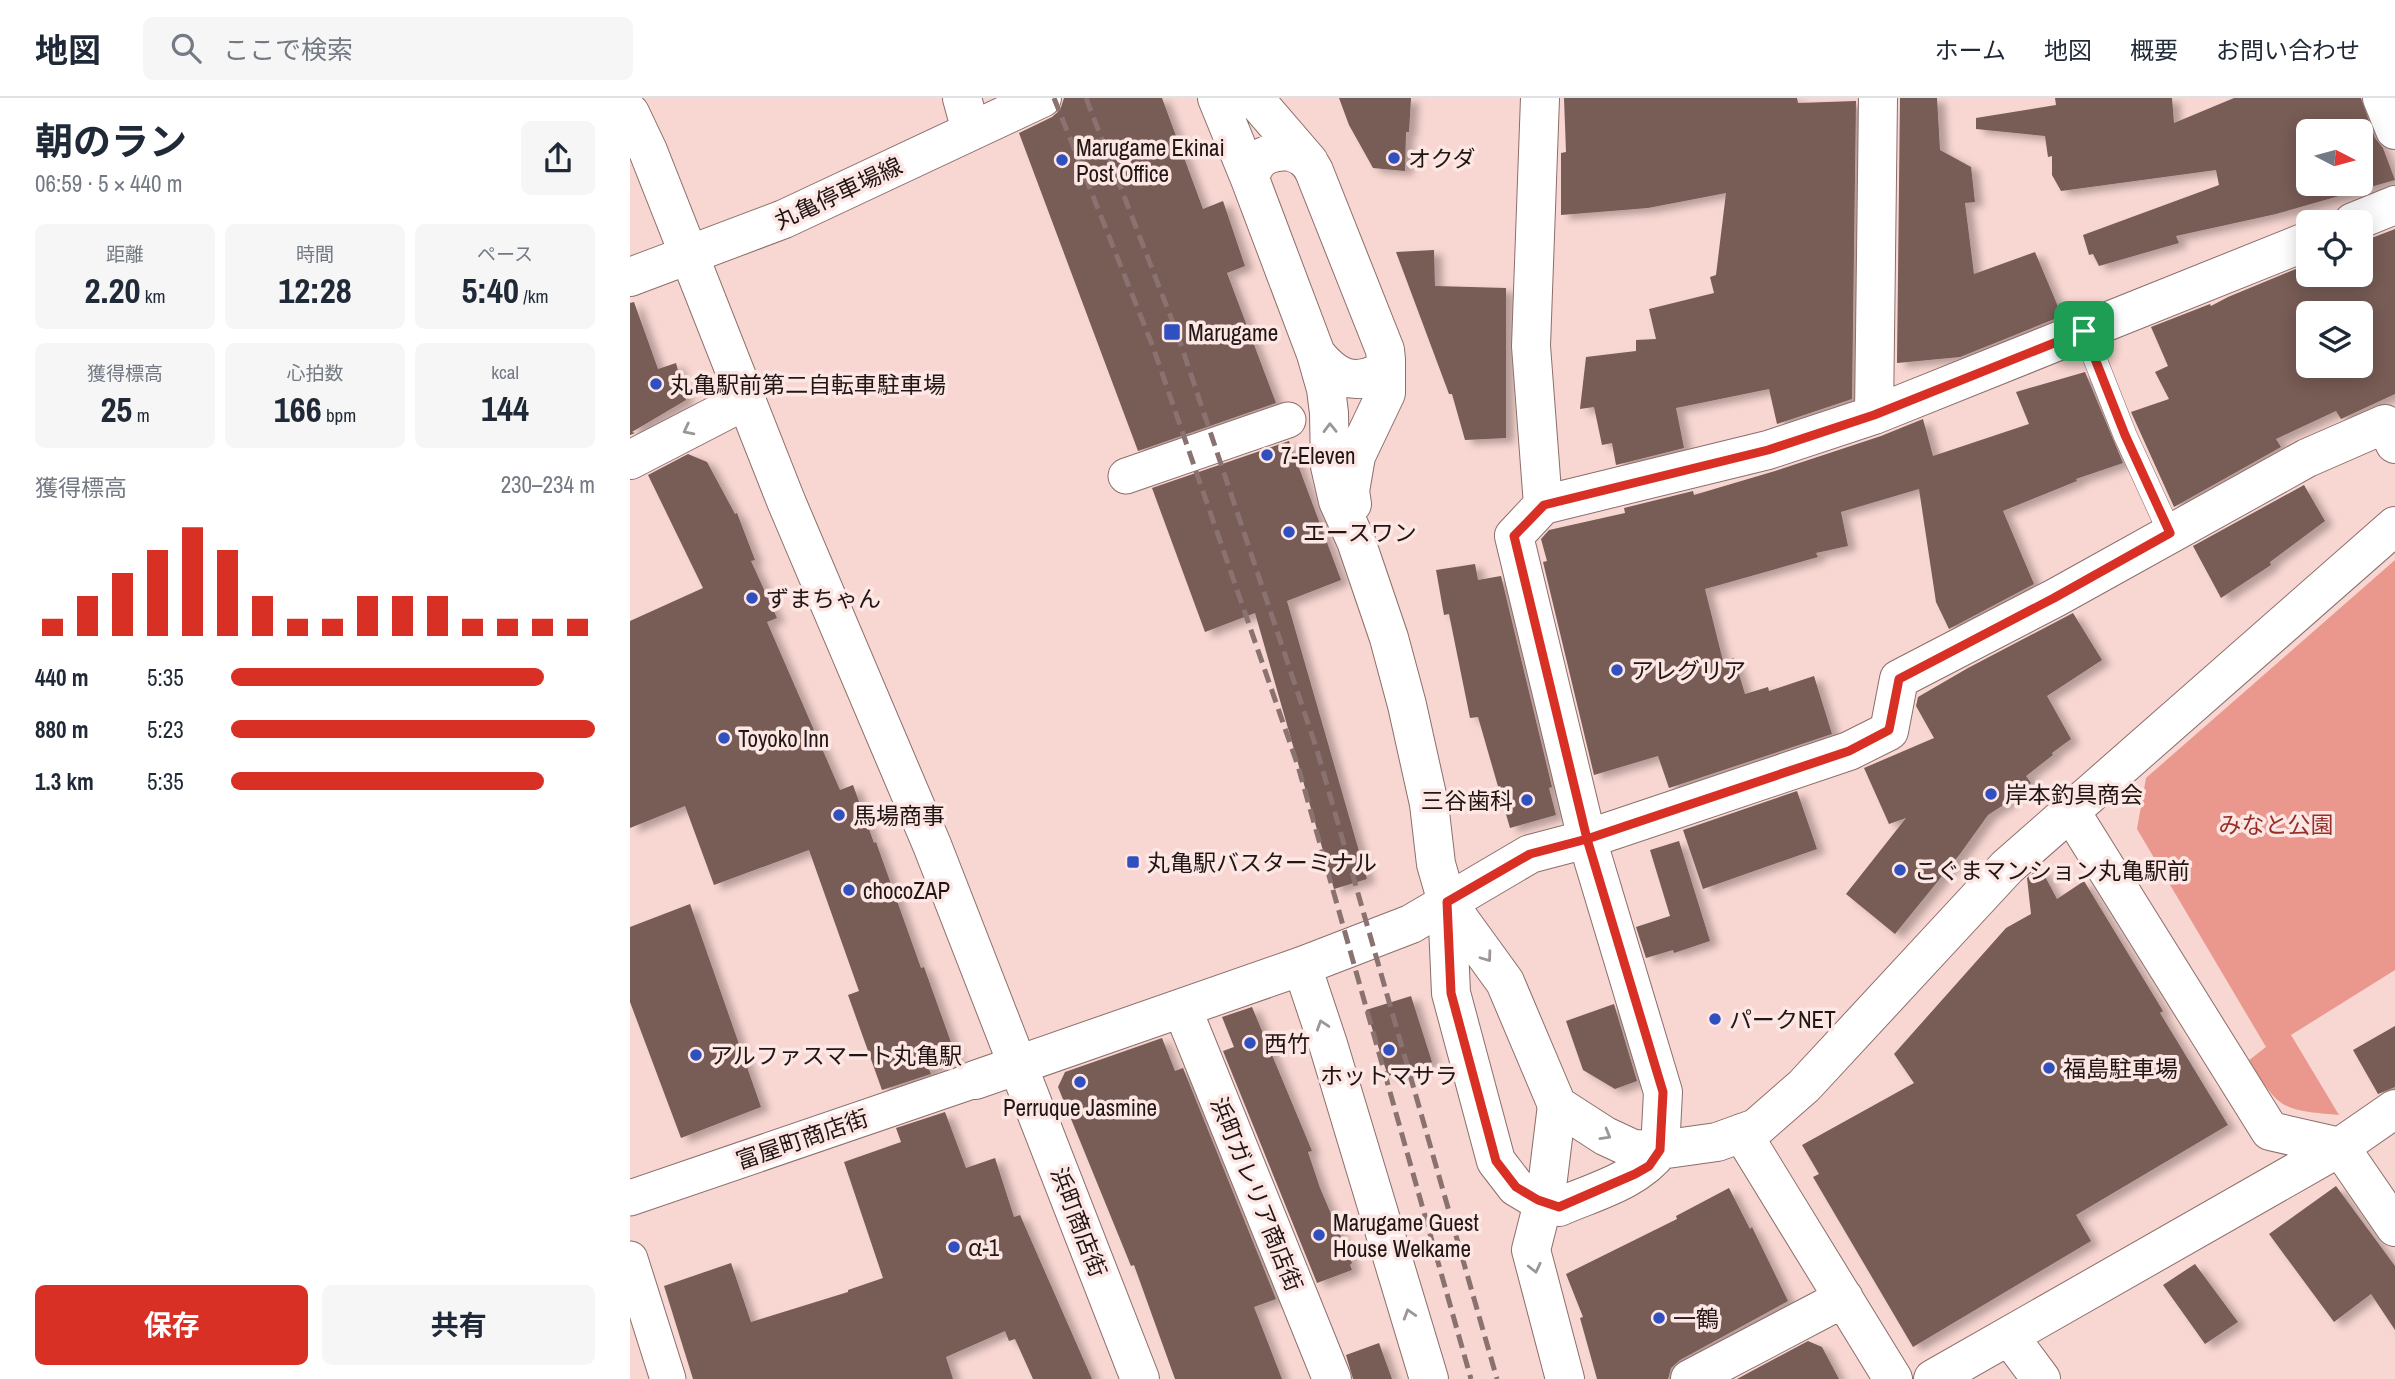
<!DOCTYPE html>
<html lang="ja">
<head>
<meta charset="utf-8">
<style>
  :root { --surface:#fff; --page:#f6f6f7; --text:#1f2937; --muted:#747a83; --line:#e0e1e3; --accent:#d93025 }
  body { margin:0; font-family:"Archivo Narrow","Noto Sans JP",sans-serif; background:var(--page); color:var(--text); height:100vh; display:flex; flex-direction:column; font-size:26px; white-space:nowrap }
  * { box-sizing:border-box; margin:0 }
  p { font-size:23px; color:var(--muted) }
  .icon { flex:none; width:38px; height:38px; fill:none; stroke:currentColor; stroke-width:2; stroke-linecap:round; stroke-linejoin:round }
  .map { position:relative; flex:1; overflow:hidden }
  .drawer { display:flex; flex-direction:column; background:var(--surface); width:630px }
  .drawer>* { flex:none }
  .needle { width:46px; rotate:96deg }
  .controls { position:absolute; left:1666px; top:21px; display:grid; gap:14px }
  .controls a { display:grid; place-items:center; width:77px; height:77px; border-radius:10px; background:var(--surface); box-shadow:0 4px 18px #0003; font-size:35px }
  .pin { position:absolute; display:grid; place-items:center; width:60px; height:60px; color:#fff; margin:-30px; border-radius:14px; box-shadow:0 4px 10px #0006 }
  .round { display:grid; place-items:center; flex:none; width:74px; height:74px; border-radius:10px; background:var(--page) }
  .head { display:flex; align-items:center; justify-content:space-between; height:119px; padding:0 35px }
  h1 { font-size:38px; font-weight:700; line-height:52px }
  .stats { display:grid; grid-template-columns:repeat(3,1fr); gap:10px; height:119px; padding:7px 35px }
  .stats div { display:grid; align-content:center; border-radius:10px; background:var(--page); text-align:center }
  .stats b { font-size:35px; font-weight:700 }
  .stats small { font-size:19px; font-weight:400 }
  .stats p { font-size:19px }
  .chart { height:196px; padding:14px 35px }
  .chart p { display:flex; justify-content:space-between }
  .chart svg { width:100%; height:126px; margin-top:7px; stroke:var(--accent); stroke-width:6 }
  .button { display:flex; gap:14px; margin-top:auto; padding:14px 35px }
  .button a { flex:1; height:80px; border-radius:10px; background:var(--accent); color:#fff; font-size:28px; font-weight:700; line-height:80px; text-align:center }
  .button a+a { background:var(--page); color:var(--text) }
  ul { padding:0 35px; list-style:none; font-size:23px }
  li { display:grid; grid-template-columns:112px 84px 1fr; align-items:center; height:52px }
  li i { height:18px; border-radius:9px; background:var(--accent) }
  header { display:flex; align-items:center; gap:42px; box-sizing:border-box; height:98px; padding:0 35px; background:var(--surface); border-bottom:2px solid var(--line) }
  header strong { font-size:33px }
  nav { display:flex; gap:38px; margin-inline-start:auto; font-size:24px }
  .search { width:490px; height:63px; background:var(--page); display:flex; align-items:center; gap:18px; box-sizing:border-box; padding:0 24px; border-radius:10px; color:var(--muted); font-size:26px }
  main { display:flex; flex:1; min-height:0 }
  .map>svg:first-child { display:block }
</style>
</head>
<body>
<header>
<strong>地図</strong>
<div class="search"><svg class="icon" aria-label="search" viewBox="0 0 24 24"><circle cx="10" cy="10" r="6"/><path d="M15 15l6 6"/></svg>ここで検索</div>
<nav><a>ホーム</a><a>地図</a><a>概要</a><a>お問い合わせ</a></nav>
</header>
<main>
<section class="drawer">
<div class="head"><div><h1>朝のラン</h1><p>06:59 · 5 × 440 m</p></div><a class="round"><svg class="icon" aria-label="share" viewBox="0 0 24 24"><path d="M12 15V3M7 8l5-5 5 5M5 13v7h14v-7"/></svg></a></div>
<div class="stats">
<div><p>距離</p><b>2.20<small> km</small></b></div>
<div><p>時間</p><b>12:28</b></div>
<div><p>ペース</p><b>5:40<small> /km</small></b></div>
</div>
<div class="stats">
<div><p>獲得標高</p><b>25<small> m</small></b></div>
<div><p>心拍数</p><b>166<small> bpm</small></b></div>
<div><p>kcal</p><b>144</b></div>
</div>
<div class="chart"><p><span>獲得標高</span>230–234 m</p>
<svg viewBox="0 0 160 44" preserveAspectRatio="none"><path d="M5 44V38M15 44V30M25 44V22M35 44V14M45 44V6M55 44V14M65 44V30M75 44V38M85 44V38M95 44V30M105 44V30M115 44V30M125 44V38M135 44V38M145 44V38M155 44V38"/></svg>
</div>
<ul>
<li><b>440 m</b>5:35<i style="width:86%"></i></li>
<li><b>880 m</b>5:23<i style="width:100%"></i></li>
<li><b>1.3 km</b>5:35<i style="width:86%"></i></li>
</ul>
<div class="button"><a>保存</a><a>共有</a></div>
</section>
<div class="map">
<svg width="1765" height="1281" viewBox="0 0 1765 1281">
  <defs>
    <filter id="shadow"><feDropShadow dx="8" dy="4.5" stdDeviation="3.5" flood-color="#0004"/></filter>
  </defs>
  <rect width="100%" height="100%" fill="#f8d6d1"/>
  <path fill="#ea978d" d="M1765,462V872L1661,937L1709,1017C1649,1012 1651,1011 1618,963L1636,949L1507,731L1516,680Z"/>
  <path fill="#785b57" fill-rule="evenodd" filter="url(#shadow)" d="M434,0H532L573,111L593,103L615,168L597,175L646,305L508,353L389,35L422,19L430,12Z
    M709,0H781L779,34H776L775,73L743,70L719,27Z
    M934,0H1167L1168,5L1226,3L1222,301L1147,326L1139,291L1046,310L1054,350L986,367L982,345L972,347L964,309L950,311L956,259L1006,253V242L1026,241L1019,211L1084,195L1080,179L1086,177L1096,95L1018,110L931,117V55L936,54Z
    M1270,0H1307L1310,52L1341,69L1345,104L1335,105L1344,176L1405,154L1432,218L1330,259L1267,265Z
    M1425,0H1542L1544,25L1604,0H1731L1745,40L1753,50L1765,82L1646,116L1546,138L1549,145L1469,168L1463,156L1459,157L1453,137L1589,87L1586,72L1431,93L1422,77V58L1418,59L1415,38L1346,31V20L1426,7ZM1678,33H1731V86H1678Z
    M1765,131V296L1711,321L1706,313L1646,341L1651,349L1544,409L1501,314L1539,301L1525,274L1538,268L1521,229L1580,206L1581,208L1598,199L1678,166V177H1731V144ZM1678,215H1731V268H1678Z
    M804,152L805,188L876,190V340L835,342L822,296H819L766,154Z
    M4,204L28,271L46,265L56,302L2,334L5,335L0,337V205Z
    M1455,274L1493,365L1446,381L1447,383L1373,413L1404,486L1319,531L1306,504L1289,391L1211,414L1218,448L1186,455L1188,459L1075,491L1093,563L1104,560L1115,596L1138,589L1139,593L1184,578L1202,636L1039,690L1028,658L964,677L913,464L917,463L911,441L919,432L995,415L994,410L1063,393L1064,397L1145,373L1251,338L1293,321L1303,358L1399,326L1386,294Z
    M659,343L711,482L657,503L737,781L704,791L625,515L575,534L522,390Z
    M58,356L77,364L105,416L107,415L125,462L121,463L147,520L137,524L210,692L223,687L244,745L246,744L291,870L294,869L327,961L299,971L301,976L252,992L218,897L229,893L179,752L84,787L55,708L0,730V523L73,490L18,377Z
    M1674,387L1695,423L1640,464L1641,467L1591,500L1563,448Z
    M845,466L848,482L871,478L922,689L919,690L926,717L880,730L848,619L840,620L819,516L814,517L806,472Z
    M1443,515L1472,562L1417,598L1441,641L1422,655L1423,657L1396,678L1401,685L1377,703L1378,704L1358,717L1330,756L1265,836L1216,796L1276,720L1259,726L1234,670L1304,640L1286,608L1288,599L1338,570Z
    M1167,693L1187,751L1073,791L1053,732Z
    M1049,743L1080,843L1044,855L1043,852L1016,860L1006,829L1040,818L1020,752Z
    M1410,769L1427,801L1454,783L1533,913L1530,915L1598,1027L1446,1117L1461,1143L1283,1249L1183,1079L1189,1076L1172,1047L1284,985L1264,956L1376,830L1401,816L1397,780Z
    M60,806L131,1009L51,1040L0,904V829Z
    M781,898L802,964L758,978L736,912Z
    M984,906L1007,983L985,991L953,972L936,923Z
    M622,909L682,1053L678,1054L690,1090L722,1165L720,1167L722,1172L687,1185L593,953L604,949L592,919Z
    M1765,928V989L1748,996L1723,952Z
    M532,940L545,973L553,970L646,1201L624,1209L652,1281H545L504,1167L501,1168L428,989L435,974Z
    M315,1014L336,1070L365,1060L384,1119L390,1117L462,1281H403L385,1241L379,1243L375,1233L316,1259L323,1281H63L34,1188L101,1165L121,1224L218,1194V1192L253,1180L214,1064L271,1044L266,1030Z
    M1706,1088L1765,1168V1232L1741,1196L1704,1224L1639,1136Z
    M1099,1090L1120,1131L1122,1129L1158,1203L1050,1262L1041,1270L1038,1281H967L950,1220L953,1219L936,1176L1047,1121L1046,1118Z
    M1565,1166L1608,1224L1575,1246L1533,1187Z
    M1178,1243L1192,1249L1209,1281H1107Z
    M749,1245L762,1281H723L716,1257Z"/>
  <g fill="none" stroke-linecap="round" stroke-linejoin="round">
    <g stroke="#8c6e6a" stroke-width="24">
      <path id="service" d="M1454,233L1495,337L1540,435"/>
    </g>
    <g stroke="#8c6e6a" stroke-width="37">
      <path id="pedestrian" d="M496,378L658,322
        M0,1100L345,982
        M0,1161L38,1281"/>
    </g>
    <g stroke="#8c6e6a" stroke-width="40">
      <path id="minor" d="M910,0L901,248L913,407
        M1752,0L1765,32
        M1723,124L1765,107
        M1244,317L1248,0
        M0,362L116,302
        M1441,714L1640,1033L1710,1049L1765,1129
        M672,868L698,946L799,1281
        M552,910L702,1281
        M345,982L672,868L781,826L900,756L957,741L1219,653L1259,633L1269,581L1425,500L1677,360L1755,326L1765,346
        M927,1007L917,1089L901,1152L935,1281
        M1112,1035L1263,1281
        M1030,1052L1033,994L957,741L884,438L913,407L1138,352L1244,317L1678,143
        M1379,1238L1411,1281
        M1060,1281L1214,1200
        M1303,1281L1710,1049L1765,1011"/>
    </g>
    <g stroke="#8c6e6a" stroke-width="40">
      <path id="tertiary" d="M332,0L341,33
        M587,0L620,81
        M624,0L679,64
        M0,15L18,53L156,403L302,747L510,1281
        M658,53C671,57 678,61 684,73L755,252L756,262L751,274C722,289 705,279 686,256L620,81C625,59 637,54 658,53Z
        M686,256L696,291L699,315L700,368L708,403L726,443L759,540L777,607L799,706L806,766L817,804L821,895L866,1063L886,1089L908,1102L929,1109C963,1094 1007,1083 1030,1052
        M722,406L720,393L726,358L756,295V262
        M817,804L875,884L927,1007L975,1038L1003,1051L1030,1052L1087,1044L1126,1030L1174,988L1377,769L1765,428"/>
    </g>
    <g stroke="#8c6e6a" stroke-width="40">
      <path id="secondary" d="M0,179L154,121L412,0"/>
    </g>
    <use href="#service" stroke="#fff" stroke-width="23"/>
    <use href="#pedestrian" stroke="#fff" stroke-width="35"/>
    <use href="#minor" stroke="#fff" stroke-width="38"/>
    <use href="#tertiary" stroke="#fff" stroke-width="38"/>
    <use href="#secondary" stroke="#fff" stroke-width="38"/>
    <path stroke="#897270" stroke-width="5" stroke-dasharray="14 7" stroke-linecap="butt" d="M424,0L523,249L668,668L841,1281
      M456,0L547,235L687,652L867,1281"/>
  </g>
  <defs><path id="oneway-chevron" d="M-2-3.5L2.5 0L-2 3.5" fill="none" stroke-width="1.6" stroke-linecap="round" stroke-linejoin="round" transform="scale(1.75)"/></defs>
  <g stroke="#9c9696">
    <use href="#oneway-chevron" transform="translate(700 330) rotate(-91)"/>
    <use href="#oneway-chevron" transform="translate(58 332) rotate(153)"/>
    <use href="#oneway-chevron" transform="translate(857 859) rotate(54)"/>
    <use href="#oneway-chevron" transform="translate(692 927) rotate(-108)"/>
    <use href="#oneway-chevron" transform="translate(976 1037) rotate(30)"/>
    <use href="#oneway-chevron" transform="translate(905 1170) rotate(77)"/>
    <use href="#oneway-chevron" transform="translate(779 1216) rotate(-107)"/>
  </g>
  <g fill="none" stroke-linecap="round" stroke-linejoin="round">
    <g stroke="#fff" stroke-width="14">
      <path id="route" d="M1454,233L1495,337L1540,435L1424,500L1269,581L1259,632L1219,653L957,741L900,756L817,804L821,895L866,1063L886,1089L908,1102L929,1109L1005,1076L1019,1068L1030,1052L1033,994L957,741L884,438L914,407L1138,352L1244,317L1454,233"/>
    </g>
    <use href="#route" stroke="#d93025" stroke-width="9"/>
  </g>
  <g fill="#3050c0" stroke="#fce7e4" stroke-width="2.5">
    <circle cx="764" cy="60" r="7"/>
    <circle cx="432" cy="62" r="7"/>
    <rect x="533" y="225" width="18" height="18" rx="3.5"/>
    <circle cx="26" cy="286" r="7"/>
    <circle cx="637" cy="357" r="7"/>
    <circle cx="659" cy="434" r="7"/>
    <circle cx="122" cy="500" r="7"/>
    <circle cx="987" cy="572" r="7"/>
    <circle cx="94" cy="640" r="7"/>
    <circle cx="1361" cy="696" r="7"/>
    <circle cx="897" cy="702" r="7"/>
    <circle cx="209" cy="717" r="7"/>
    <rect x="496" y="757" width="14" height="14" rx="3.5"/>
    <circle cx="1270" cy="772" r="7"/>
    <circle cx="219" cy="792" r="7"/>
    <circle cx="1085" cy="921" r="7"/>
    <circle cx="620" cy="945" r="7"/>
    <circle cx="759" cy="952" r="7"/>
    <circle cx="66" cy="957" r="7"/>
    <circle cx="1419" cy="970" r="7"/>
    <circle cx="450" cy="984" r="7"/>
    <circle cx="689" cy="1137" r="7"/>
    <circle cx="324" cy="1149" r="7"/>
    <circle cx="1029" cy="1220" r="7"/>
  </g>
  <g text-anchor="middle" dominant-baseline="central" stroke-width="7" stroke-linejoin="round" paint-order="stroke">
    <g font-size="23" fill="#221615" stroke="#fce7e4" text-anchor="start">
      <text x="446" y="49">Marugame Ekinai<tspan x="446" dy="26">Post Office</tspan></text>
      <text x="778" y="60">オクダ</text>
      <text x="558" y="234">Marugame</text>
      <text x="40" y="286">丸亀駅前第二自転車駐車場</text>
      <text x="651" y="357">7-Eleven</text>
      <text x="673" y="434">エースワン</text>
      <text x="136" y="500">ずまちゃん</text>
      <text x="1001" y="572">アレグリア</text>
      <text x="108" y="640">Toyoko Inn</text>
      <text x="1375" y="696">岸本釣具商会</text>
      <text x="883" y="702" text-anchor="end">三谷歯科</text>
      <text x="223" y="717">馬場商事</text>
      <text x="517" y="764">丸亀駅バスターミナル</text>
      <text x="1284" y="772">こぐまマンション丸亀駅前</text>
      <text x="233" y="792">chocoZAP</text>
      <text x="1099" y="921">パークNET</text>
      <text x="634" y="945">西竹</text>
      <text x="80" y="957">アルファスマート丸亀駅</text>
      <text x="1433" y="970">福島駐車場</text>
      <text x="759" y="977" text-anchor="middle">ホットマサラ</text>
      <text x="450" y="1009" text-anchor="middle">Perruque Jasmine</text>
      <text x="703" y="1124">Marugame Guest<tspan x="703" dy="26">House Welkame</tspan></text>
      <text x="338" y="1149">α-1</text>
      <text x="1043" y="1220">一鶴</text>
    </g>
    <g font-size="23" fill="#221615" stroke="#fce7e4">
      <text transform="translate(208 95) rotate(-25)">丸亀停車場線</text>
      <text transform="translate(172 1041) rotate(-19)">富屋町商店街</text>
      <text transform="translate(627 1096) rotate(68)">浜町ガレリア商店街</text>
      <text transform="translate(449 1124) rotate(69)">浜町商店街</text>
    </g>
    <g font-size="23" fill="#972d27" stroke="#fce7e4">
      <text x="1646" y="726">みなと公園</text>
    </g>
  </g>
</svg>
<div class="controls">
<a><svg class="needle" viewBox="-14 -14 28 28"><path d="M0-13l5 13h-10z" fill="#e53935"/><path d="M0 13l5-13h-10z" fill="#747a83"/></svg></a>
<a><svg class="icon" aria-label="locate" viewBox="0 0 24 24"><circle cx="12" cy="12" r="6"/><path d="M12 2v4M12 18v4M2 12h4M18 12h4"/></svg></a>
<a><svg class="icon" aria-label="layers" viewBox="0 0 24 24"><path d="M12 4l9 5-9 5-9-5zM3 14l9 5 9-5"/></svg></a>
</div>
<div class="pin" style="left:1454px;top:233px;background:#1e9e55"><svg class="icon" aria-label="arrive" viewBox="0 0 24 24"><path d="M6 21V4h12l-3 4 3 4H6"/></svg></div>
</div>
</main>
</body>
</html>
